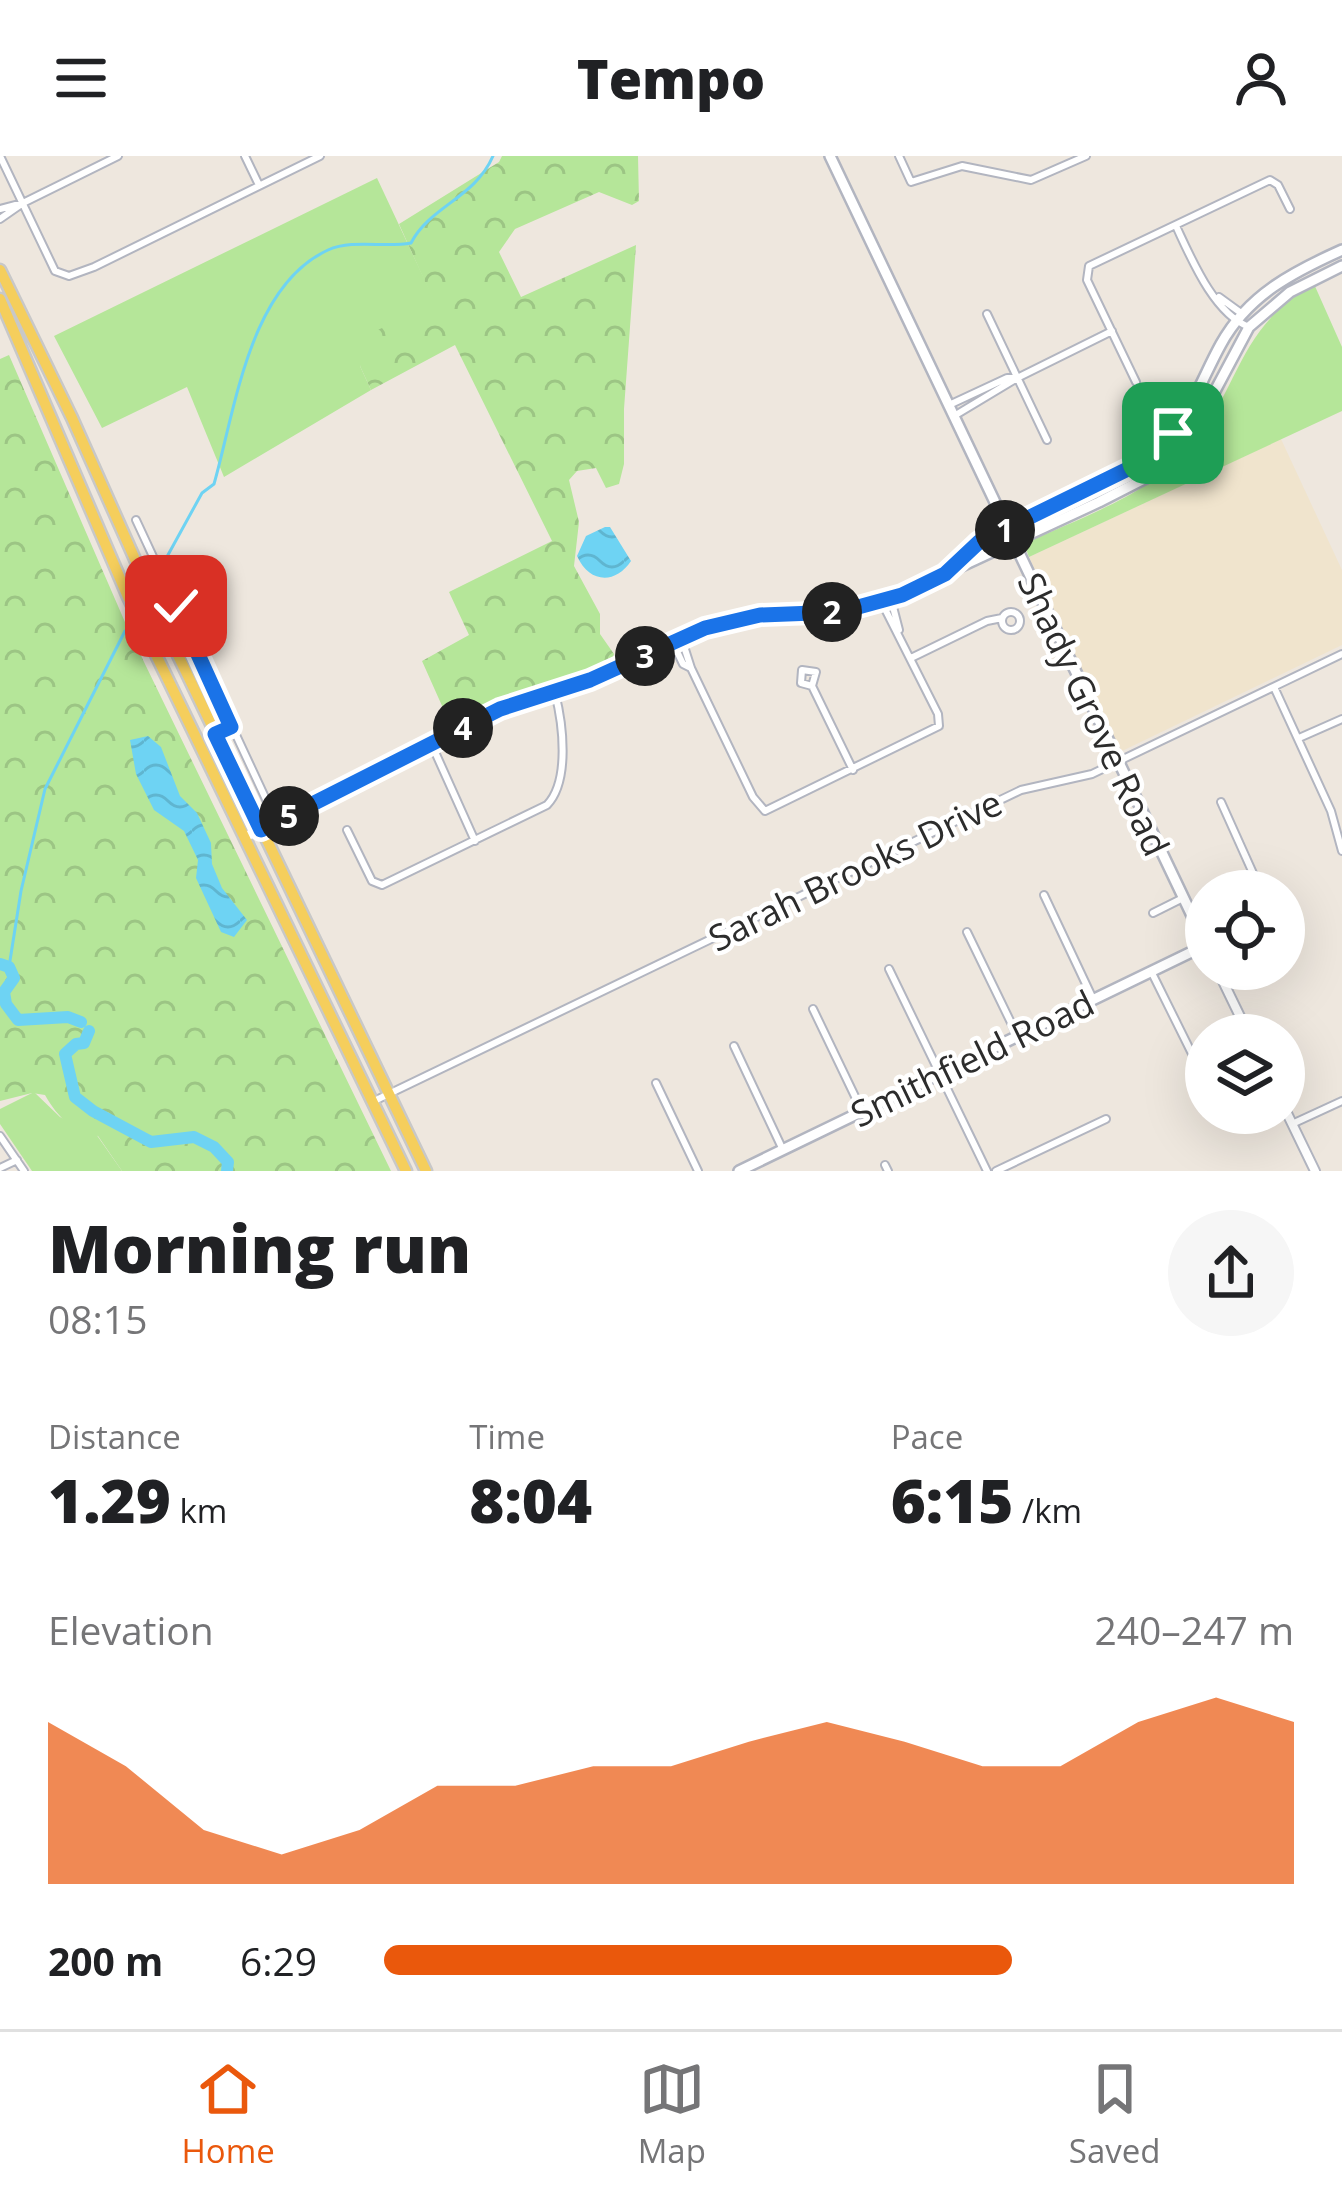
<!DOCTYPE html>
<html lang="en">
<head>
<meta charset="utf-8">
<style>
  :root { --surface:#fff; --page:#f6f6f6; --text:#202124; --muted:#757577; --line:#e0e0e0; --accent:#ea580c }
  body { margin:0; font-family:"Open Sans",sans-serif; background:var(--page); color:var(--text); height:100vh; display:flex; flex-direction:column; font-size:45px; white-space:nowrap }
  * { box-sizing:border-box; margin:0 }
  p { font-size:39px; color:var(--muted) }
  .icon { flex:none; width:66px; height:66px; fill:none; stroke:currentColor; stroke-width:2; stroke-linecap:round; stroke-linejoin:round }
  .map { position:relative; height:1015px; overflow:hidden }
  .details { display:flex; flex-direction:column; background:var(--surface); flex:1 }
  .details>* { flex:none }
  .tools { position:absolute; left:1185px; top:714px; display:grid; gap:24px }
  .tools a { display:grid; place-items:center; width:120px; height:120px; border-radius:50%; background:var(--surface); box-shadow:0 12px 48px #0002; font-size:60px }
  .pin { position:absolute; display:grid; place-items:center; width:102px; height:102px; color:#fff; margin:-51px; border-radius:24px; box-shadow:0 6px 18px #0006 }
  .km { position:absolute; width:60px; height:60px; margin:-30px; border-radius:50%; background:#222; color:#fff; font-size:33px; line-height:60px; text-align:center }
  .round { display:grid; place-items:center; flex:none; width:126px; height:126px; border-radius:63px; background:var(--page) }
  .overview { display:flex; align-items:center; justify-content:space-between; height:204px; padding:0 48px }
  h1 { font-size:66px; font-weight:800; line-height:90px }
  .stats { display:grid; grid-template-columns:repeat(3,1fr); gap:18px; height:204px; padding:12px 48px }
  .stats div { display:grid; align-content:center }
  .stats b { font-size:60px; font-weight:800 }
  .stats small { font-size:33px; font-weight:400 }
  .stats p { font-size:33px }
  .chart { height:336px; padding:24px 48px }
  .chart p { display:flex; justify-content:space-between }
  .chart svg { width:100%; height:216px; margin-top:12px; fill:var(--accent); opacity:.7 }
  ul { padding:0 48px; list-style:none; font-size:39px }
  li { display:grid; grid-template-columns:192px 144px 1fr; align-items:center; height:90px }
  li i { height:30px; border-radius:15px; background:var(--accent) }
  header { display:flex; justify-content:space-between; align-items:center; height:156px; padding:0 48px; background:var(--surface); font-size:54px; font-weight:800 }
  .tabs { display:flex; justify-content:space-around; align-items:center; height:168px; border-top:3px solid var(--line); background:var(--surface); font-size:33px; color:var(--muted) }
  .tabs a { display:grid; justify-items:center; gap:6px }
  .tabs .selected { color:var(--accent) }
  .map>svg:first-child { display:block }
</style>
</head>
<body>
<header><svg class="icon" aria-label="menu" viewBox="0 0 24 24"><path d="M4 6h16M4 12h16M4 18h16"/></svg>Tempo<svg class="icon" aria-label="person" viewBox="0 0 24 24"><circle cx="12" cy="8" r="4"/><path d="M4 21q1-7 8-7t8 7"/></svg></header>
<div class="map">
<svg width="1342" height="1015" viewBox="0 0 1342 1015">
  <defs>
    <pattern id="forest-crowns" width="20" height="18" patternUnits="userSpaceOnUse" patternTransform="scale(3)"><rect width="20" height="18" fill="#b5e699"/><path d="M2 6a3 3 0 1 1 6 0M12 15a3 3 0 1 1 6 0" fill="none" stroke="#9cc584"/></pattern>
    <pattern id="water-waves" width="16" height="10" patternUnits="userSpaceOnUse" patternTransform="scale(3)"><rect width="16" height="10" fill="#6ed3f3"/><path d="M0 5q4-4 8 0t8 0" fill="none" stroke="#5fb5d0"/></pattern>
  </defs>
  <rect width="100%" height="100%" fill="#eee7de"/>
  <path fill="#f0e4cd" d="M1281,283L1342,414V489L1120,596L1029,401Z"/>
  <path fill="#b5e699" d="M377,22L436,148L360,210L371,234L224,321L187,231L102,272L54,180Z
    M1314,128L1342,191V255L1029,401L1024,388C1081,361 1151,339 1192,289C1241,229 1238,171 1314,128Z
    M34,936L60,961L96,978L122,1015H32L0,968V953Z"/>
  <path fill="url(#forest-crowns)" d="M502,0H638L639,45L632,49L599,36L515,73L499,96L521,141L636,89L624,253V308L619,328L606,332L596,312L577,315L569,324L579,366L574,410L600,458V478L614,498L610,508C557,531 503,545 451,570L422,505L469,479L449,436L552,385L455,189L371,234L360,210L371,177L435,148L399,68L499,6Z
    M9,199L128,473L391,1015H122L98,980C74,977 58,962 45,939L32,937L0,945V203Z"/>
  <path fill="url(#water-waves)" d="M605,371H610L631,405C615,429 589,427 577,400L586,380Z
    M148,580L161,591L180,640L197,657L211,687L212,708L222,732L247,764L234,781L221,776L196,722L198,704L184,675L154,654L136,618L130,584Z"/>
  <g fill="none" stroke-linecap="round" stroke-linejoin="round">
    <path stroke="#6ed3f3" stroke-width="3" d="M163,408L202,337L214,328C235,255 249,130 328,94C353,83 385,92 411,87C430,50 475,42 493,0
      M9,811L21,735L45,633L125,475"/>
    <path stroke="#6ed3f3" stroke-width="12" d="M0,808L9,811L14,822L4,836L6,848L18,864L68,861L81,866
      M89,875L84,887L76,888L65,898L75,941L93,955L151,986L194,981L214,991L228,1006L227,1015"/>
    <g stroke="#b2b5c0" stroke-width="10">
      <path id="minor" d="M0,0L55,115L69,120L94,111L320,0
        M245,0L259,29
        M899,0L911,26L962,10L1031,24L1086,0
        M0,53L23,47
        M0,63L23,47L118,0
        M1176,70C1191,102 1214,158 1249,171
        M1219,141L1241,157
        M987,158L1047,284
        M1136,226L1087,124L1089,110L1270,24L1278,29L1290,53
        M949,249L1007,222H1017
        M954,260L1017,222L1112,175
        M136,364L270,652
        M891,443L899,474
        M1002 465a9 9 0 1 1 18 0a9 9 0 1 1-18 0Z
        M682,484L691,512L753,641L765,655L939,570L938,558L882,447
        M673,487L683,508L691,512
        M911,502L987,465L1002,462
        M812,530L801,527L802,514L816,516L812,530L853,614
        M1274,531L1331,655L1342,695
        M1299,582L1342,563
        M431,587L475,685
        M1221,646L1261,735
        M347,674L372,725L382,729L547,649C570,625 563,568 555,537
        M1044,739L1093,843
        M1153,757L1181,743
        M967,776L1017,879
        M889,813L987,1015
        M1151,815L1206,926
        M813,853L862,955
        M734,890L783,994
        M656,927L698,1015
        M372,946L1021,634L1092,618L1342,498
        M1292,968L1342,945
        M0,980L24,1015
        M885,1009L888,1015
        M0,1012L17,1004
        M996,1015L1106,963"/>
    </g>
    <g stroke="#b2b5c0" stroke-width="12">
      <path id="tertiary" d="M1217,813L1249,879
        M1284,951L1315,1015"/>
    </g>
    <g stroke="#b2b5c0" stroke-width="14">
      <path id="secondary" d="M949,414C958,405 965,395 975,388C1032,353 1102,339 1154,295C1189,265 1200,226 1221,188C1248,139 1293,116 1342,94
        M245,681L500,553L590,524L705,472L760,459L840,456L882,447L1099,346L1146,322L1169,305L1190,282L1249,171L1290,136L1342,110
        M739,1015L1206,789L830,0"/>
    </g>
    <g stroke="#c8c8c8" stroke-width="15">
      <path id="primary" d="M0,114L72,262L175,493L426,1015
        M0,143L128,441L406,1015"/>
    </g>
    <use href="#minor" stroke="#fff" stroke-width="6"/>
    <use href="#tertiary" stroke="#fff" stroke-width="8"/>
    <use href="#secondary" stroke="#fff" stroke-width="9"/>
    <use href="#primary" stroke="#f5ce5c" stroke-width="10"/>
  </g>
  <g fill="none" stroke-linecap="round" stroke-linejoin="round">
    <g stroke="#fff" stroke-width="24">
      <path id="route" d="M176,450L231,571L215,578L261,674L500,553L590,524L705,472L760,459L840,456L902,439L945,418L979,386L1134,310L1173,277"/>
    </g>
    <use href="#route" stroke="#1a73e8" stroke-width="15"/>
  </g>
  <g text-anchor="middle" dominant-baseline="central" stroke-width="9" stroke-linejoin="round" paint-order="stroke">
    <g font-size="36" fill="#2c2c2c" stroke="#fff">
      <text transform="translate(1094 558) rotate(65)">Shady Grove Road</text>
      <text transform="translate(855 714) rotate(-26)">Sarah Brooks Drive</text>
      <text transform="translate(972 902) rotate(-26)">Smithfield Road</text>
    </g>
  </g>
</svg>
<div class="tools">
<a><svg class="icon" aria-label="locate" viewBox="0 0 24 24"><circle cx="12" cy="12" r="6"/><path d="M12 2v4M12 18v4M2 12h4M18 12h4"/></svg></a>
<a><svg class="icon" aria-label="layers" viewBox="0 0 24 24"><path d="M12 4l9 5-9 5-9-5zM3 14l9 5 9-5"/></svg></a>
</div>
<div class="pin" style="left:1173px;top:277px;background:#1e9e55"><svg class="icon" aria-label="arrive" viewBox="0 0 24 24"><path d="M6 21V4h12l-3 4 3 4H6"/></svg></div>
<div class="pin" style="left:176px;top:450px;background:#d93025"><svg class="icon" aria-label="check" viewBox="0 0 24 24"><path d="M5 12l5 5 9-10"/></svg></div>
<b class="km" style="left:1005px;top:374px">1</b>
<b class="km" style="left:832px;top:456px">2</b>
<b class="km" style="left:645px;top:500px">3</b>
<b class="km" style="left:463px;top:572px">4</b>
<b class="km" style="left:289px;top:660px">5</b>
</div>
<section class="details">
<div class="overview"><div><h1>Morning run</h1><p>08:15</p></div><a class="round"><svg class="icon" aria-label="share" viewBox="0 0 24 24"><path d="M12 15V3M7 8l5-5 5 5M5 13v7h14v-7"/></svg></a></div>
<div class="stats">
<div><p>Distance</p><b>1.29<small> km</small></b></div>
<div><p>Time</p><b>8:04</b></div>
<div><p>Pace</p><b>6:15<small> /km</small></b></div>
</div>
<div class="chart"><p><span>Elevation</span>240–247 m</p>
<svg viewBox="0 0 160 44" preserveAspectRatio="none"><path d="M0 44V11L10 20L20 33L30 38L40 33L50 24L60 24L70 20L80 20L90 15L100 11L110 15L120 20L130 20L140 11L150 6L160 11V44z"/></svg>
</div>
<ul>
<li><b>200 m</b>6:29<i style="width:69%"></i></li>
</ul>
</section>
<nav class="tabs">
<a class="selected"><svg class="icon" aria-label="home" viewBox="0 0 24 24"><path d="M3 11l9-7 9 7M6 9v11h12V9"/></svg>Home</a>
<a><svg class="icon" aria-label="map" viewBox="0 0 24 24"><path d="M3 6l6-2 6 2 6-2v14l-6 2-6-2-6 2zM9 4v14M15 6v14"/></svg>Map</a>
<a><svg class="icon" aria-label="saved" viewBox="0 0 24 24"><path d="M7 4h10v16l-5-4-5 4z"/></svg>Saved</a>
</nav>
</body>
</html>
